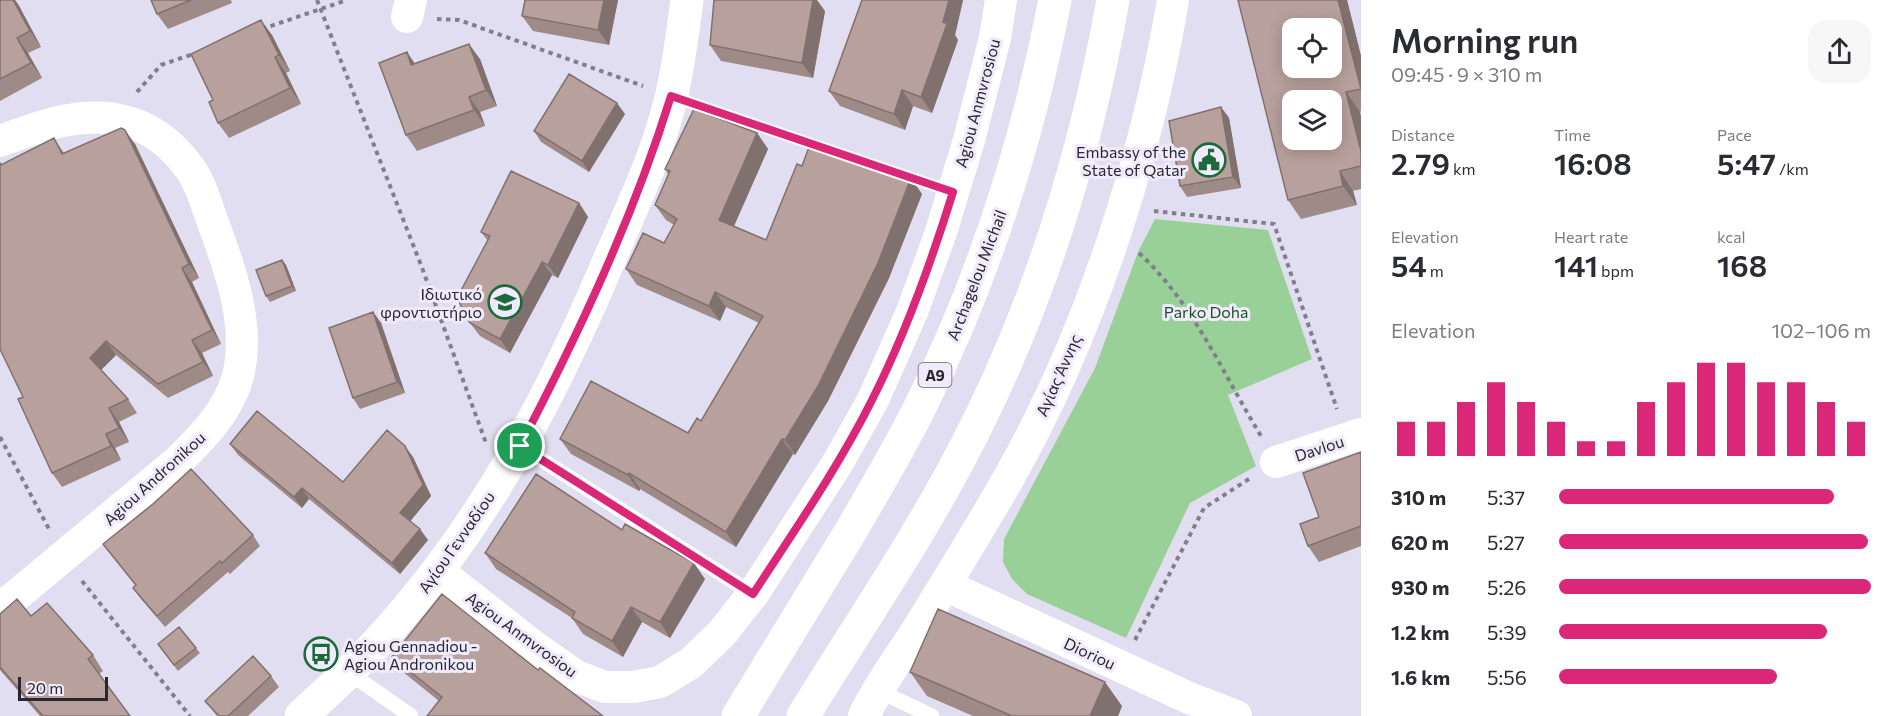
<!DOCTYPE html>
<html lang="en">
<head>
<meta charset="utf-8">
<style>
  :root { --surface:#fff; --page:#f7f7f7; --text:#2b2b33; --muted:#7c7c81; --accent:#db2777 }
  body { margin:0; font-family:Commissioner,sans-serif; background:var(--page); color:var(--text); height:100vh; display:flex; flex-direction:column; font-size:22px; white-space:nowrap }
  * { box-sizing:border-box; margin:0 }
  p { font-size:20px; color:var(--muted) }
  .icon { flex:none; width:33px; height:33px; fill:none; stroke:currentColor; stroke-width:2; stroke-linecap:round; stroke-linejoin:round }
  .map { position:relative; flex:1; overflow:hidden }
  .side { display:flex; flex-direction:column; background:var(--surface); width:540px }
  .side>* { flex:none }
  .controls { position:absolute; left:1282px; top:18px; display:grid; gap:12px }
  .controls a { display:grid; place-items:center; width:60px; height:60px; border-radius:12px; background:var(--surface); box-shadow:0 3px 15px #0003; font-size:30px }
  .scale { position:absolute; left:18px; bottom:15px; width:90px; box-sizing:border-box; padding-left:6px; border:3px solid #28272e; border-top:0; font-size:16px; line-height:21px; white-space:nowrap; color:#28272e; -webkit-text-stroke:4px #efebfc; paint-order:stroke }
  .pin { position:absolute; display:grid; place-items:center; width:51px; height:51px; color:#fff; margin:-26px; border:3px solid #fff; border-radius:50%; box-shadow:0 2px 6px #0007 }
  .round { display:grid; place-items:center; flex:none; width:63px; height:63px; border-radius:18px; background:var(--page) }
  .head { display:flex; align-items:center; justify-content:space-between; height:102px; padding:0 30px }
  h1 { font-size:33px; font-weight:600; line-height:45px }
  .figures { display:grid; grid-template-columns:repeat(3,1fr); gap:9px; height:102px; padding:6px 30px }
  .figures div { display:grid; align-content:center }
  .figures b { font-size:30px; font-weight:600 }
  .figures small { font-size:16px; font-weight:400 }
  .figures p { font-size:16px }
  .chart { height:168px; padding:12px 30px }
  .chart p { display:flex; justify-content:space-between }
  .chart svg { width:100%; height:108px; margin-top:6px; stroke:var(--accent); stroke-width:6 }
  ul { padding:0 30px; list-style:none; font-size:20px }
  li { display:grid; grid-template-columns:96px 72px 1fr; align-items:center; height:45px }
  li i { height:15px; border-radius:8px; background:var(--accent) }
  main { display:flex; flex:1; min-height:0 }
  .map>svg:first-child { display:block }
</style>
</head>
<body>
<main>
<div class="map">
<svg width="1361" height="716" viewBox="0 0 1361 716">
  <rect width="100%" height="100%" fill="#e2def2"/>
  <path fill="#99d097" d="M1155,219L1268,230L1312,359L1228,395L1256,466L1190,503L1126,638L1027,594L1012,579L1003,562L1004,539L1095,368L1138,252Z"/>
  <g fill="none" stroke-linecap="round" stroke-linejoin="round">
    <path stroke="#817f8c" stroke-width="4" stroke-dasharray="4.5 4.5" stroke-linecap="butt" d="M317,0L421,265L486,443
      M437,19L459,20L643,86
      M262,29L347,0
      M137,92L161,65L196,53
      M701,106L813,144
      M891,171L924,182
      M1154,211L1274,224L1337,409
      M1139,253C1194,304 1223,374 1261,436
      M0,437L49,529
      M82,581L190,716
      M1135,640L1204,508L1252,477"/>
    <path stroke="#fff" stroke-width="15" d="M520,446L753,594
      M348,672L411,716
      M879,691L932,716"/>
    <path stroke="#fff" stroke-width="32" d="M407,17L411,0
      M0,141C41,126 84,109 128,122C153,129 174,147 189,167C200,182 205,200 211,217C229,266 251,323 238,376C229,410 203,437 178,461L0,609
      M1276,462L1361,434
      M438,571L532,645L576,676L605,687H633L660,682L691,663L722,633L753,594L837,464L873,400L912,312L941,232L969,140L995,38L1001,0
      M945,585L1189,698L1236,716
      M864,716C877,688 897,661 914,635C946,583 978,532 1008,479C1089,337 1146,161 1173,0"/>
    <path stroke="#fff" stroke-width="33" d="M301,716C335,685 370,653 400,617C488,516 552,394 604,272C629,214 658,155 672,94C679,63 683,31 687,0"/>
    <path stroke="#fff" stroke-width="33" d="M738,716C775,655 812,595 849,534C874,491 900,448 922,403C985,276 1028,139 1055,0
      M803,716C856,630 914,545 961,456C1036,314 1085,158 1113,0"/>
  </g>
  <path fill="#9e8a87" d="M0,0L18,4L41,47L28,53L42,78L0,101Z
    M151,0H231L232,3L168,29L157,14Z
    M618,0L609,45L533,31L522,16Z
    M862,0H963L955,35L958,40L932,113L913,106L905,130L840,106L829,91Z
    M1238,0H1347L1361,56V111L1360,112L1361,117V189L1353,191L1357,205L1301,219L1288,200Z
    M825,11L813,78L721,61L710,45Z
    M272,35L290,71L286,73L301,104L229,138L218,123L213,100Z
    M480,59L497,106L480,112L485,126L417,151L406,135L415,64Z
    M1221,107L1229,118L1241,188L1187,197L1180,186Z
    M625,114L589,172L541,142L534,131Z
    M757,133L768,149L734,226L766,240L922,194L889,278L828,401L795,455L793,454L736,547L640,489L639,491L571,454L560,439L688,433L701,421L759,323L726,307L720,321L637,285L626,269L664,243L674,225L666,220L655,205L668,174L665,169Z
    M135,144L199,278L192,282L221,344L202,353L213,376L168,398L116,355L101,370L128,399L137,413L119,422L129,442L115,448L121,460L62,487L52,473L23,397L0,349V162L2,164L64,153Z
    M579,203L588,217L558,278L552,275L510,353L480,336L470,323L488,241L481,232Z
    M282,260L286,265L296,291L270,302L266,296Z
    M373,312L381,323L405,393L360,409L353,398Z
    M230,444L343,482L413,457L431,496L410,521L428,540L400,574L309,499L302,508L238,455Z
    M1361,452V546L1319,562L1308,546L1319,517Z
    M622,530L705,579L670,638L642,622L623,657L583,634L572,618L496,569L485,553Z
    M253,535L260,546L230,574L228,572L165,627L141,599L133,588L136,586L103,544Z
    M0,614L31,616L93,655L103,671L99,674L130,716H40L0,670Z
    M196,648L200,653L178,671L162,650Z
    M392,657L538,670L439,701L403,672Z
    M910,672L1122,706L1118,716H973L927,696Z
    M271,676L279,687L248,716H217L205,701Z"/>
  <path fill="#81716e" d="M13,0H15L18,4L41,47L30,31Z
    M604,0H618L609,45L598,30Z
    M813,0H817L825,11L813,78L802,63Z
    M949,0H963L955,35L958,40L932,113L921,97L943,22Z
    M1338,0H1347L1361,56V89Z
    M261,20L272,35L290,71L279,55Z
    M17,38L28,53L42,78L31,63Z
    M469,44L480,59L497,106L486,90Z
    M407,52L418,68L411,65Z
    M275,57L286,73L301,104L290,88Z
    M902,90L913,106L905,130L894,114Z
    M1346,92L1360,112L1361,117V151Z
    M469,97L480,112L485,126L474,110Z
    M617,103L625,114L589,172L582,161Z
    M1221,107L1229,118L1241,188L1233,177Z
    M125,130L135,144L199,278L189,264Z
    M757,133L768,149L730,235L719,220Z
    M54,138L63,152L72,168L62,154Z
    M1340,171L1353,191L1357,205L1343,186Z
    M911,178L922,194L889,278L828,401L795,455L785,440Z
    M579,203L588,217L558,278L548,265Z
    M282,260L286,265L296,291L292,286Z
    M542,262L552,275L510,353L500,339Z
    M182,268L192,282L221,344L212,330Z
    M715,292L726,307L720,321L709,306Z
    M373,312L381,323L405,393L397,382Z
    M192,340L202,353L213,376L203,362Z
    M106,341L116,355L99,372L90,358Z
    M109,408L119,422L129,442L119,428Z
    M106,434L115,448L121,460L111,446Z
    M782,439L793,454L736,547L726,532Z
    M405,446L413,457L431,496L408,524L400,513Z
    M629,473L640,489L639,491L628,475Z
    M302,488L309,499L302,508L294,497Z
    M420,529L428,540L400,574L392,563Z
    M694,563L705,579L670,638L660,622Z
    M631,607L642,622L623,657L612,641Z
    M1105,682L1122,706L1118,716H1090Z"/>
  <path fill="#b8a19d" stroke="#81716e" stroke-width="1.5" fill-rule="evenodd" d="M0,0H13L30,31L17,38L31,63L0,79Z
    M151,0H191L157,14Z
    M525,0H604L598,30L522,16Z
    M714,0H813L802,63L710,45Z
    M862,0H949L943,22L947,24L921,97L902,90L894,114L829,91Z
    M1238,0H1338L1361,89L1346,92L1361,151V166L1340,171L1343,186L1288,200ZM1293,28H1332V68H1293ZM1293,100H1332V140H1293Z
    M261,20L279,55L275,57L290,88L218,123L209,102L213,100L191,54Z
    M469,44L486,90L469,97L474,110L406,135L379,63L407,52L411,65Z
    M569,74L617,103L582,161L534,131Z
    M1221,107L1233,177L1180,186L1169,121Z
    M694,109L757,133L719,220L766,240L797,164L802,166L812,139L911,178L878,263L818,386L785,440L782,439L726,532L629,473L628,475L560,439L591,381L688,433L697,418L701,421L763,316L715,292L709,306L626,269L643,233L664,243L677,219L655,205L670,171L665,169Z
    M121,128L125,130L189,264L182,268L212,330L192,340L203,362L158,384L106,341L90,358L128,399L109,408L119,428L106,434L111,446L52,473L18,399L23,397L0,349V163L1,165L54,138L62,154Z
    M511,171L579,203L548,265L542,262L500,339L470,323L457,298L490,236L481,232Z
    M282,260L292,286L266,296L256,270Z
    M373,312L397,382L353,398L329,328Z
    M257,411L343,482L387,430L405,446L423,485L400,513L420,529L392,563L302,488L294,497L230,444Z
    M1361,452V526L1308,546L1300,524L1319,517L1303,473Z
    M191,469L253,535L222,563L220,561L157,616L133,588L136,585L103,544L153,504Z
    M536,474L622,530L625,524L694,563L660,622L631,607L612,641L572,618L575,612L485,553Z
    M442,594L538,670L540,668L603,716H427L442,697L392,657Z
    M17,599L31,616L47,603L93,655L88,659L130,716H43L0,667V614Z
    M938,609L1105,682L1090,716H1012L910,672Z
    M179,627L196,648L174,665L158,644Z
    M253,656L271,676L228,716H219L205,701Z"/>
  <g fill="none" stroke-linecap="round" stroke-linejoin="round">
    <g stroke="#fff" stroke-width="12">
      <path id="route" d="M671,96L953,192C931,263 906,333 872,400C838,468 794,531 753,594L520,446C579,333 633,218 671,96Z"/>
    </g>
    <use href="#route" stroke="#db2777" stroke-width="8"/>
  </g>
  <defs>
    <g id="civic-ring" transform="scale(1.725)"><circle r="9.5" fill="#efebfc" stroke="#1c6a39" stroke-width="1.5"/><path d="M-.6-6.5H3V-4.5H.6V-3L4-1V1h2V6H-6V1h2V-1L-.6-3ZM-1.2 2.5V6h2.4V2.5Z" fill="#1c6a39"/></g>
    <g id="school-ring" transform="scale(1.725)"><circle r="9.5" fill="#efebfc" stroke="#1c6a39" stroke-width="1.5"/><path d="M0-5L7-2L0 1L-7-2ZM-4 1L0 2.5L4 1V4Q0 6-4 4Z" fill="#1c6a39"/></g>
    <g id="bus-ring" transform="scale(1.725)"><circle r="9.5" fill="#efebfc" stroke="#1c6a39" stroke-width="1.5"/><path d="M-5-6H5V4H4V6H2V4H-2V6H-4V4H-5ZM-3.5-4V0h7V-4ZM-3.5 1.2v1.5H-2V1.2ZM2 1.2v1.5H3.5V1.2Z" fill="#1c6a39"/></g>
  </defs>
  <g fill-rule="evenodd">
    <use href="#civic-ring" x="1209" y="160"/>
    <use href="#school-ring" x="505" y="302"/>
    <use href="#bus-ring" x="321" y="654"/>
  </g>
  <g text-anchor="middle" dominant-baseline="central" stroke-width="6" stroke-linejoin="round" paint-order="stroke">
    <rect fill="#efebfc" stroke="#64626c" stroke-width="1.5" x="918.5" y="363" width="33" height="24" rx="4.5"/>
    <g font-size="15" font-weight="bold" fill="#28272e">
      <text x="935" y="375">A9</text>
    </g>
    <g font-size="16" fill="#28272e" stroke="#efebfc">
      <text transform="translate(977 103) rotate(-75)">Agiou Anmvrosiou</text>
      <text transform="translate(976 275) rotate(-69)">Archagelou Michail</text>
      <text transform="translate(1058 375) rotate(-66)">Αγίας Άννης</text>
      <text transform="translate(1319 448) rotate(-18)">Davlou</text>
      <text transform="translate(154 478) rotate(-42)">Agiou Andronikou</text>
      <text transform="translate(456 542) rotate(-55)">Αγίου Γενναδίου</text>
      <text transform="translate(522 634) rotate(36)">Agiou Anmvrosiou</text>
      <text transform="translate(1090 653) rotate(25)">Dioriou</text>
    </g>
    <g font-size="16" fill="#28272e" stroke="#efebfc" text-anchor="end">
      <text x="1186" y="151">Embassy of the<tspan x="1186" dy="18">State of Qatar</tspan></text>
      <text x="482" y="293">Ιδιωτικό<tspan x="482" dy="18">φροντιστήριο</tspan></text>
      <text x="344" y="645" text-anchor="start">Agiou Gennadiou -<tspan x="344" dy="18">Agiou Andronikou</tspan></text>
    </g>
    <g font-size="16" fill="#1c501e" stroke="#efebfc">
      <text x="1206" y="311">Parko Doha</text>
    </g>
  </g>
</svg>
<div class="controls">
<a><svg class="icon" aria-label="locate" viewBox="0 0 24 24"><circle cx="12" cy="12" r="6"/><path d="M12 2v4M12 18v4M2 12h4M18 12h4"/></svg></a>
<a><svg class="icon" aria-label="layers" viewBox="0 0 24 24"><path d="M12 4l9 5-9 5-9-5zM3 14l9 5 9-5"/></svg></a>
</div>
<div class="scale">20 m</div>
<div class="pin" style="left:520px;top:446px;background:#1e9e55"><svg class="icon" aria-label="arrive" viewBox="0 0 24 24"><path d="M6 21V4h12l-3 4 3 4H6"/></svg></div>
</div>
<section class="side">
<div class="head"><div><h1>Morning run</h1><p>09:45 · 9 × 310 m</p></div><a class="round"><svg class="icon" aria-label="share" viewBox="0 0 24 24"><path d="M12 15V3M7 8l5-5 5 5M5 13v7h14v-7"/></svg></a></div>
<div class="figures">
<div><p>Distance</p><b>2.79<small> km</small></b></div>
<div><p>Time</p><b>16:08</b></div>
<div><p>Pace</p><b>5:47<small> /km</small></b></div>
</div>
<div class="figures">
<div><p>Elevation</p><b>54<small> m</small></b></div>
<div><p>Heart rate</p><b>141<small> bpm</small></b></div>
<div><p>kcal</p><b>168</b></div>
</div>
<div class="chart"><p><span>Elevation</span>102–106 m</p>
<svg viewBox="0 0 160 44" preserveAspectRatio="none"><path d="M5 44V30M15 44V30M25 44V22M35 44V14M45 44V22M55 44V30M65 44V38M75 44V38M85 44V22M95 44V14M105 44V6M115 44V6M125 44V14M135 44V14M145 44V22M155 44V30"/></svg>
</div>
<ul>
<li><b>310 m</b>5:37<i style="width:88%"></i></li>
<li><b>620 m</b>5:27<i style="width:99%"></i></li>
<li><b>930 m</b>5:26<i style="width:100%"></i></li>
<li><b>1.2 km</b>5:39<i style="width:86%"></i></li>
<li><b>1.6 km</b>5:56<i style="width:70%"></i></li>
</ul>
</section>
</main>
</body>
</html>
